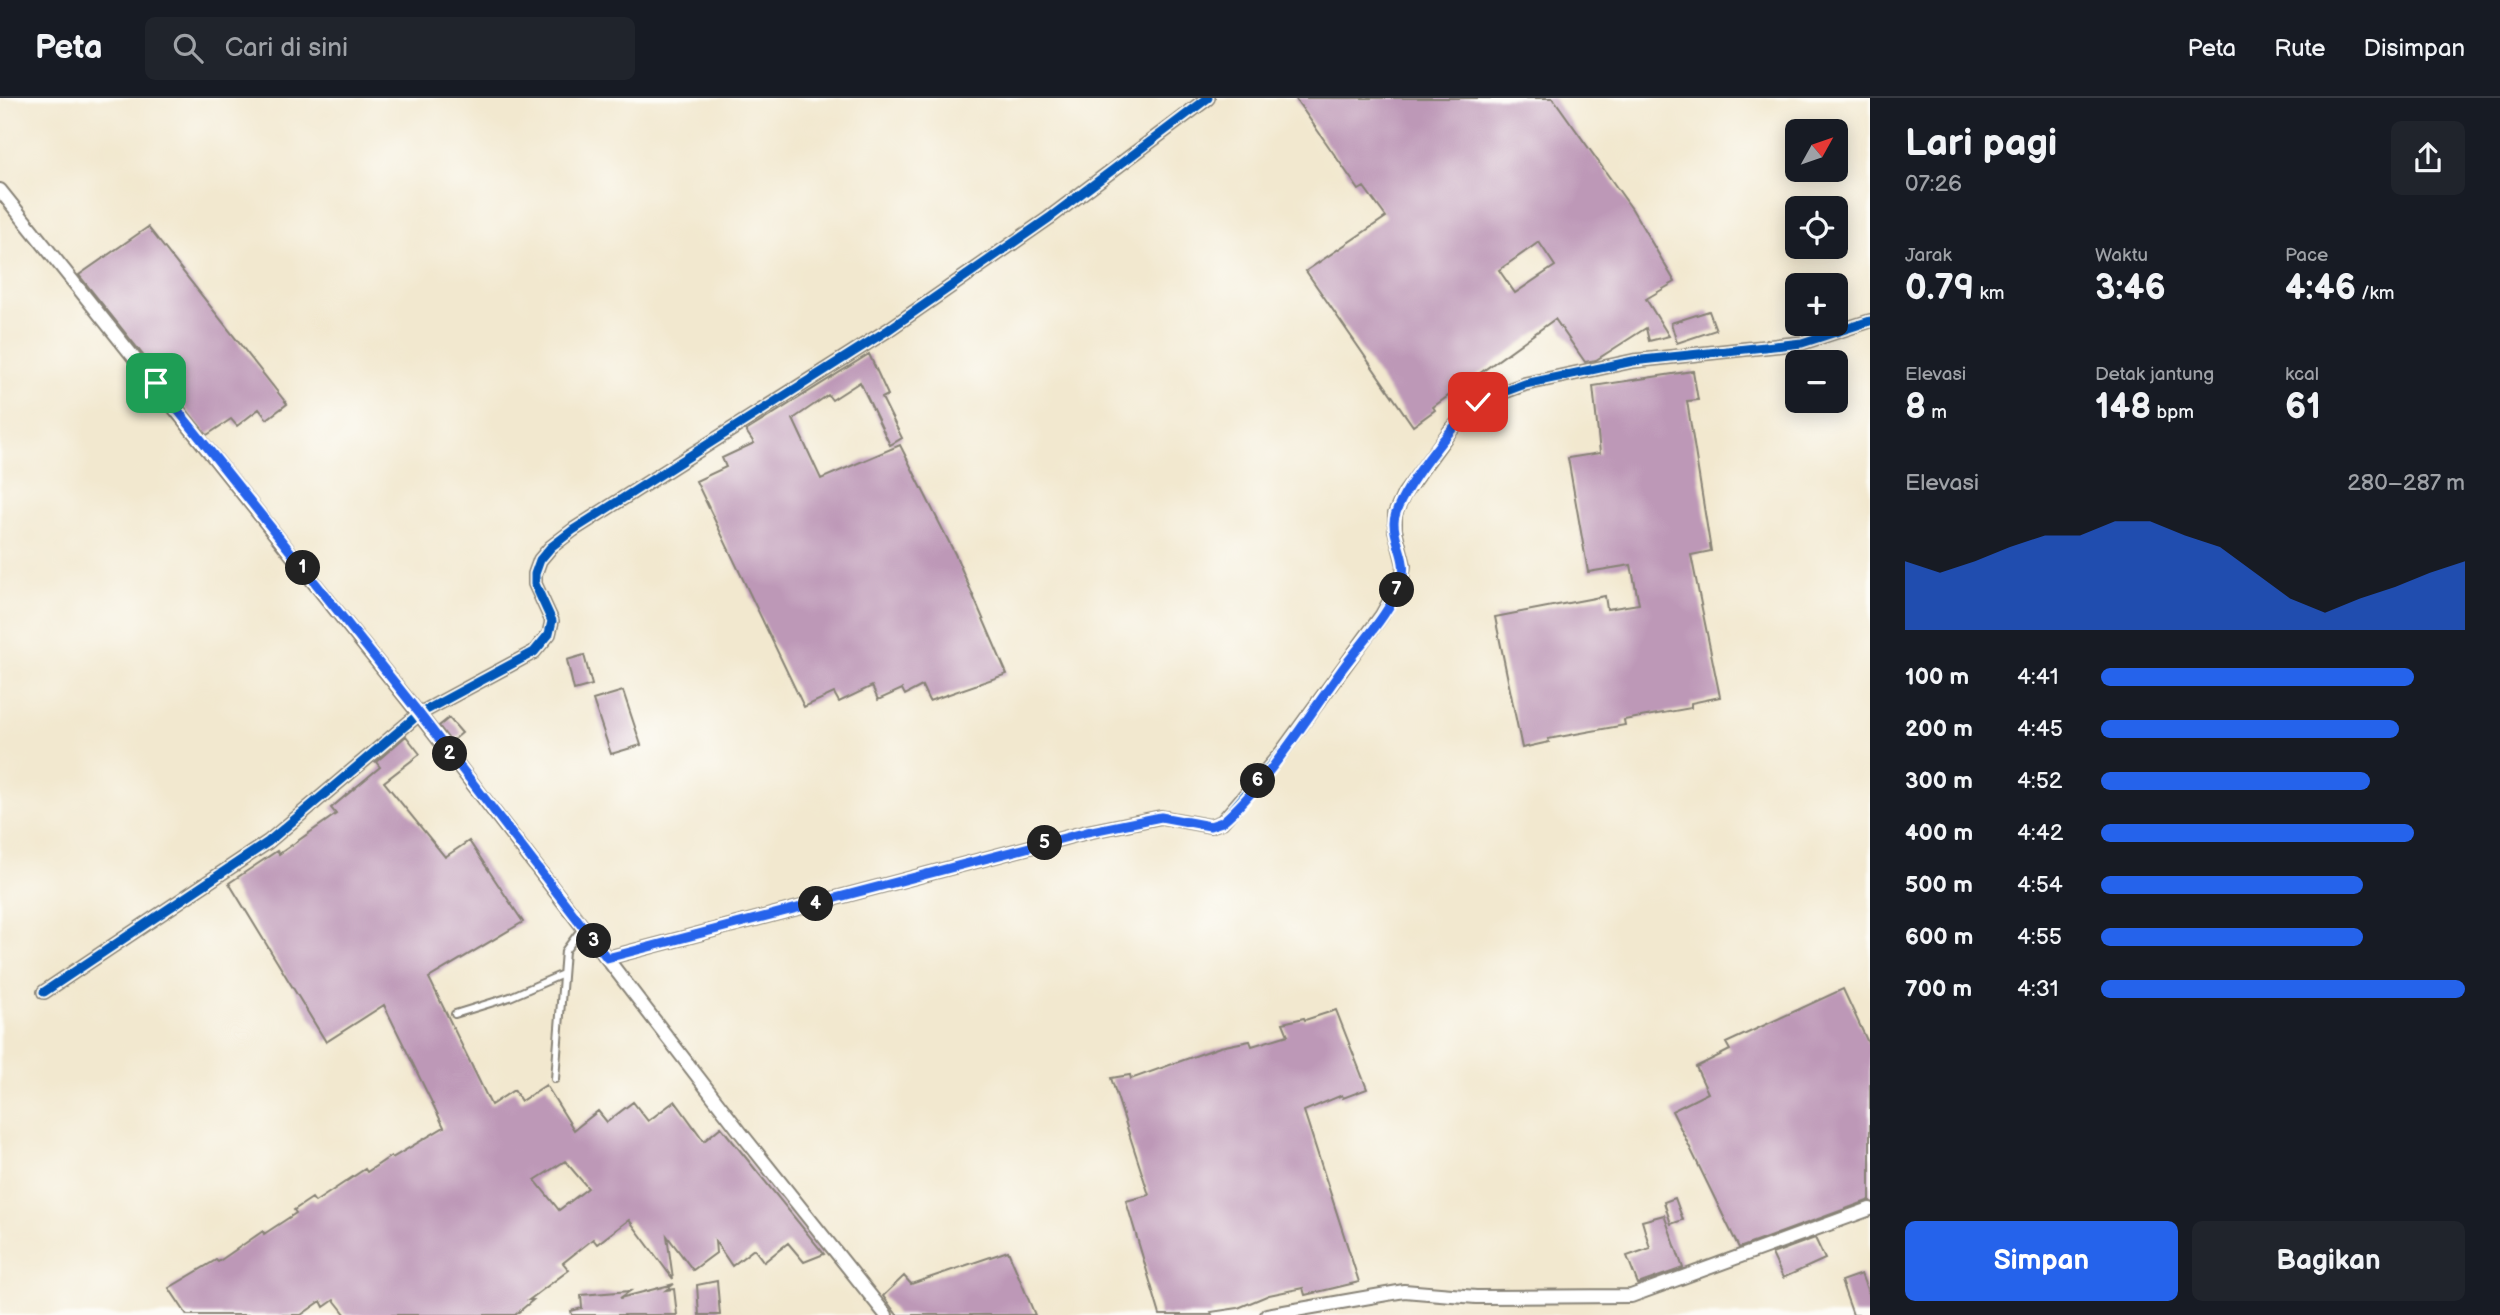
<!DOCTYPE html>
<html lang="id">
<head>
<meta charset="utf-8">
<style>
  :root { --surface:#171b24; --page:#20242c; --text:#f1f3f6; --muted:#9ea1a6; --line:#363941; --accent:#2563eb }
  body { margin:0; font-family:"Balsamiq Sans",sans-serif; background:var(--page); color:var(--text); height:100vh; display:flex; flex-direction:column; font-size:26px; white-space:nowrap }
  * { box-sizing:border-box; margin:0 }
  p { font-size:23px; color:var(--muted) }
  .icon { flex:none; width:38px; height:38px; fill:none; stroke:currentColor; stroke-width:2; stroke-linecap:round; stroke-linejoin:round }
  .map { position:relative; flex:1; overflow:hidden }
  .side { display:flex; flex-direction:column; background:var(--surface); width:630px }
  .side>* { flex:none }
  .needle { width:46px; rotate:50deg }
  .buttons { position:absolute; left:1785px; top:21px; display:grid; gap:14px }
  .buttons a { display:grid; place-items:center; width:63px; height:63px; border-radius:10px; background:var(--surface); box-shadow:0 4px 18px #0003; font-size:35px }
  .pin { position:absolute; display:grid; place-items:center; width:60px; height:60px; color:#fff; margin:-30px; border-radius:14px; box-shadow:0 4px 10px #0006 }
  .km { position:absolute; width:35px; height:35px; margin:-18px; border-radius:50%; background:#222; color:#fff; font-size:19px; line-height:35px; text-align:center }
  .round { display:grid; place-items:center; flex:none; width:74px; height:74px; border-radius:10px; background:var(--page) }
  .head { display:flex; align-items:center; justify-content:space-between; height:119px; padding:0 35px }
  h1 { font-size:38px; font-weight:800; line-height:52px }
  .metrics { display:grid; grid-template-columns:repeat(3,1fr); gap:10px; height:119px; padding:7px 35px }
  .metrics div { display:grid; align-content:center }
  .metrics b { font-size:35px; font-weight:800 }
  .metrics small { font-size:19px; font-weight:400 }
  .metrics p { font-size:19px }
  .chart { height:196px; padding:14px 35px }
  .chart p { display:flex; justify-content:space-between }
  .chart svg { width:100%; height:126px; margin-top:7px; fill:var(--accent); opacity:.7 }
  .cta { display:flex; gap:14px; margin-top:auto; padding:14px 35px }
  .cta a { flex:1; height:80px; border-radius:10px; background:var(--accent); color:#fff; font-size:28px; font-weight:800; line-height:80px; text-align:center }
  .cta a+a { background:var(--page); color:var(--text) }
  ul { padding:0 35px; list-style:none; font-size:23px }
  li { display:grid; grid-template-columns:112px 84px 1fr; align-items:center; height:52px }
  li i { height:18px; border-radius:9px; background:var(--accent) }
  header { display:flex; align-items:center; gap:42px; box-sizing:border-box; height:98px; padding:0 35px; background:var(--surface); border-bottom:2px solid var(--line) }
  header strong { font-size:33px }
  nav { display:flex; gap:38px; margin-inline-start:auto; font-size:24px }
  .search { width:490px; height:63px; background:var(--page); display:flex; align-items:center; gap:18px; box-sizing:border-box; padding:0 24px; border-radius:10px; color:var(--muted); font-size:26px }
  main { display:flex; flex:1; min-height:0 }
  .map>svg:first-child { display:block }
</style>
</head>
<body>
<header>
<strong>Peta</strong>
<div class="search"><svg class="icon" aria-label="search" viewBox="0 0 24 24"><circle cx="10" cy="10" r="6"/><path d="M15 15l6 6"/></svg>Cari di sini</div>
<nav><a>Peta</a><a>Rute</a><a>Disimpan</a></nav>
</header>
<main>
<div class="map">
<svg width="1870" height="1217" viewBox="0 0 1870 1217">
  <rect width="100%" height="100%" fill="#fdfcf7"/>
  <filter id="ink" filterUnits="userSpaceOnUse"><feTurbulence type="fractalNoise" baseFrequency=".0143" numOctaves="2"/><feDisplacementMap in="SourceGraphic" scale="14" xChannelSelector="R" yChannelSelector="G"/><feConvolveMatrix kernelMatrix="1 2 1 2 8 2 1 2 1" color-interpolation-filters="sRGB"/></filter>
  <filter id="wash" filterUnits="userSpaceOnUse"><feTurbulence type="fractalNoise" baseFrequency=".00686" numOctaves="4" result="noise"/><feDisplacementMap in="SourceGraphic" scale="28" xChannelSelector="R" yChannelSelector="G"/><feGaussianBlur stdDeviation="1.57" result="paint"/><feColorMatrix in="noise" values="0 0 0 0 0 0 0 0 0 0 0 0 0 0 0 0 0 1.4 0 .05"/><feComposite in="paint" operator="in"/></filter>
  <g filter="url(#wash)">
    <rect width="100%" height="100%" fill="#f2e8cf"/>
    <g id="blocks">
      <path fill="#bd98b7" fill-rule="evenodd" d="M1295,0H1553L1632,111L1675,184L1646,201L1669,238L1649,243L1646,230L1596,262L1585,264L1555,221L1433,309L1435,312L1413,328L1306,173L1386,119L1364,89L1359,92ZM1539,144L1555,168L1515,195L1499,172Z
        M148,129L287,306L267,321L259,311L237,328L231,321L207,337L79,177Z
        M1709,213L1716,232L1677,245L1671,225Z
        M869,256L888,297L882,300L902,340L890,347L860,284L832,302L828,297L793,321L821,381L900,347L955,456L1007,576L929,603L922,588L905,597L902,591L878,602L872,588L839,604L834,595L804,609L696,383L726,369L722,360L754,345L746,333Z
        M1693,273L1698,302L1687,303L1711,453L1691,457L1720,599L1691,605V610L1624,622L1625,627L1548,641L1549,644L1522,650L1495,519L1605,498L1607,511L1639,506L1631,467L1588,474L1568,360L1600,355L1593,288Z
        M584,557L592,587L574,592L567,562Z
        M623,593L641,647L611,656L593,602Z
        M449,620L462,635L451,644L439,628Z
        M406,638L420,656L384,684L445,759L469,743L523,824L429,880L491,1007L514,992L521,1003L546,987L574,1032L598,1013L607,1024L633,1004L648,1023L675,1003L704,1043L721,1029L824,1156L804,1164L788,1145L764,1164L754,1151L732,1168L715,1143L716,1155L693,1172L667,1138L673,1181L629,1122L597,1146L593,1141L563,1165L569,1172L529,1202H533L515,1217H346L334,1202L324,1209L321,1203L301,1217H187L169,1190L216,1162L218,1164L263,1133L264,1136L296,1115L294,1112L312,1100L315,1104L365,1071L367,1074L391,1058L392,1060L444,1029L384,907L326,944L229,785L277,753L279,756L336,716L331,710L380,669L376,664ZM565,1063L588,1090L559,1112L535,1082Z
        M1843,891L1870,949V1102L1739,1150L1672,1013L1708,995L1696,969L1730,952L1726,945Z
        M1336,912L1367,991L1343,1000L1342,997L1304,1013L1359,1184L1305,1197L1303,1190L1269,1197L1238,1210L1211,1214L1212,1217H1160L1126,1103L1149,1097L1111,980L1130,977L1131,981L1220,949L1250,943L1252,948L1288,937L1283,925L1304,920L1305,922Z
        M1675,1100L1683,1122L1671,1126L1664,1104Z
        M1664,1117L1683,1170L1638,1186L1627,1158L1650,1150L1642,1123Z
        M1815,1140L1825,1161L1783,1180L1772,1156Z
        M1008,1153L1035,1217H897L883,1198L904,1178L911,1186Z
        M1861,1176L1870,1199V1217H1853L1841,1183Z
        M717,1183L720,1217H699L697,1187Z
        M674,1186L666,1192L674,1191L677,1217H572L571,1213L582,1210L581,1197L630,1193L620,1200Z"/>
    </g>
  </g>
  <g filter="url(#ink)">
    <use href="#blocks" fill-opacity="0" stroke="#878276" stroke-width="2"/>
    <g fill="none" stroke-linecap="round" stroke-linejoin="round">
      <g stroke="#878276" stroke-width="10">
        <path id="service" d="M455,916L510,899L563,876
          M555,981L565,853L583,829"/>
      </g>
      <g stroke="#878276" stroke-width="16">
        <path id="minor" d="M0,92L419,616L741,1035L886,1217
          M607,860L1087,734L1161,719L1210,728L1222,724L1281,655L1382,517L1402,481L1404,467L1395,432V416L1404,396L1450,333L1477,304L1525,286L1633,263L1802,245L1870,223
          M44,894L268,744L419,616L534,554L549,536L552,523L535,486V476L540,462L551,449L573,432L888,232L1049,120L1208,0
          M1267,1217L1404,1193L1476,1199L1631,1198L1870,1111"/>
      </g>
      <use href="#service" stroke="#fff" stroke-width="6"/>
      <use href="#minor" stroke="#fff" stroke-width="12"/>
      <g stroke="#fdfcf7" stroke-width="13">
        <path id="cycleway" d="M607,860L1087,734L1161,719L1210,728L1222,724L1281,655L1382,517L1402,481L1404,467L1395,432V416L1404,396L1450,333L1477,304L1525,286L1633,263L1802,245L1870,223
          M44,894L268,744L419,616L534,554L549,536L552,523L535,486V476L540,462L551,449L573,432L888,232L1049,120L1208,0"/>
      </g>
      <use href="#cycleway" stroke="#0057b8" stroke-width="9"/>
    </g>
  </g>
  <g fill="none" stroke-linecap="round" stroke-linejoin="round" filter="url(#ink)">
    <g stroke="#fff" stroke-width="14">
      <path id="route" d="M156,285L419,615L607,860L1087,734L1161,719L1210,728L1222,724C1264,689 1310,616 1343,570C1363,543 1391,514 1402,482C1408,461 1394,445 1394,425C1394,399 1457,321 1478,304"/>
    </g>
    <use href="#route" stroke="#2563eb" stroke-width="9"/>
  </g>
</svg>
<div class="buttons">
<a><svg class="needle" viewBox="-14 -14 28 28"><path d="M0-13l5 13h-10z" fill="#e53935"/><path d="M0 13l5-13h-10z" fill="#9ea1a6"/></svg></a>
<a><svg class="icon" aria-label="locate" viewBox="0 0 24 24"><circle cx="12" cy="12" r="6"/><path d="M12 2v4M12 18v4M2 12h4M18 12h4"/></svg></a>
<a>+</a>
<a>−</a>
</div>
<div class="pin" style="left:156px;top:285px;background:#1e9e55"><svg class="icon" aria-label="arrive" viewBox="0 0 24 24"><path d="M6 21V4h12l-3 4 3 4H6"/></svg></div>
<div class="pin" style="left:1478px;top:304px;background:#d93025"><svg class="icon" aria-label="check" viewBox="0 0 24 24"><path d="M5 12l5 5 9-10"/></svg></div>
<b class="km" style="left:303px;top:470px">1</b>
<b class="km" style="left:450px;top:656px">2</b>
<b class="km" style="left:594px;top:843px">3</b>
<b class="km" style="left:816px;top:806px">4</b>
<b class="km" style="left:1045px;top:745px">5</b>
<b class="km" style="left:1258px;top:683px">6</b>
<b class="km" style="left:1397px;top:492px">7</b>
</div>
<section class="side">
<div class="head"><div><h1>Lari pagi</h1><p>07:26</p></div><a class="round"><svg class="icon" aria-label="share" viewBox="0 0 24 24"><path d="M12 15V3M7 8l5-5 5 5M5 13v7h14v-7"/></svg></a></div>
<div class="metrics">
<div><p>Jarak</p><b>0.79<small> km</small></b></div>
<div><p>Waktu</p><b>3:46</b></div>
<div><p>Pace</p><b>4:46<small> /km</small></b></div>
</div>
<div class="metrics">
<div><p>Elevasi</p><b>8<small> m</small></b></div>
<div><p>Detak jantung</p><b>148<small> bpm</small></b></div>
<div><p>kcal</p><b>61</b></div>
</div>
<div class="chart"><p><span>Elevasi</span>280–287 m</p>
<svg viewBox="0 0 160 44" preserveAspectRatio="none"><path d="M0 44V20L10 24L20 20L30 15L40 11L50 11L60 6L70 6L80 11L90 15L100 24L110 33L120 38L130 33L140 29L150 24L160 20V44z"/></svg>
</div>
<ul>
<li><b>100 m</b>4:41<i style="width:86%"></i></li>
<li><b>200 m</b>4:45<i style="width:82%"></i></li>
<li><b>300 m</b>4:52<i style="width:74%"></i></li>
<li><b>400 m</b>4:42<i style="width:86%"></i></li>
<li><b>500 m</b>4:54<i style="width:72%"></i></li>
<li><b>600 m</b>4:55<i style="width:72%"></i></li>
<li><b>700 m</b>4:31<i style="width:100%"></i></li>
</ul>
<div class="cta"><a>Simpan</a><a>Bagikan</a></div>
</section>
</main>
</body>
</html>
